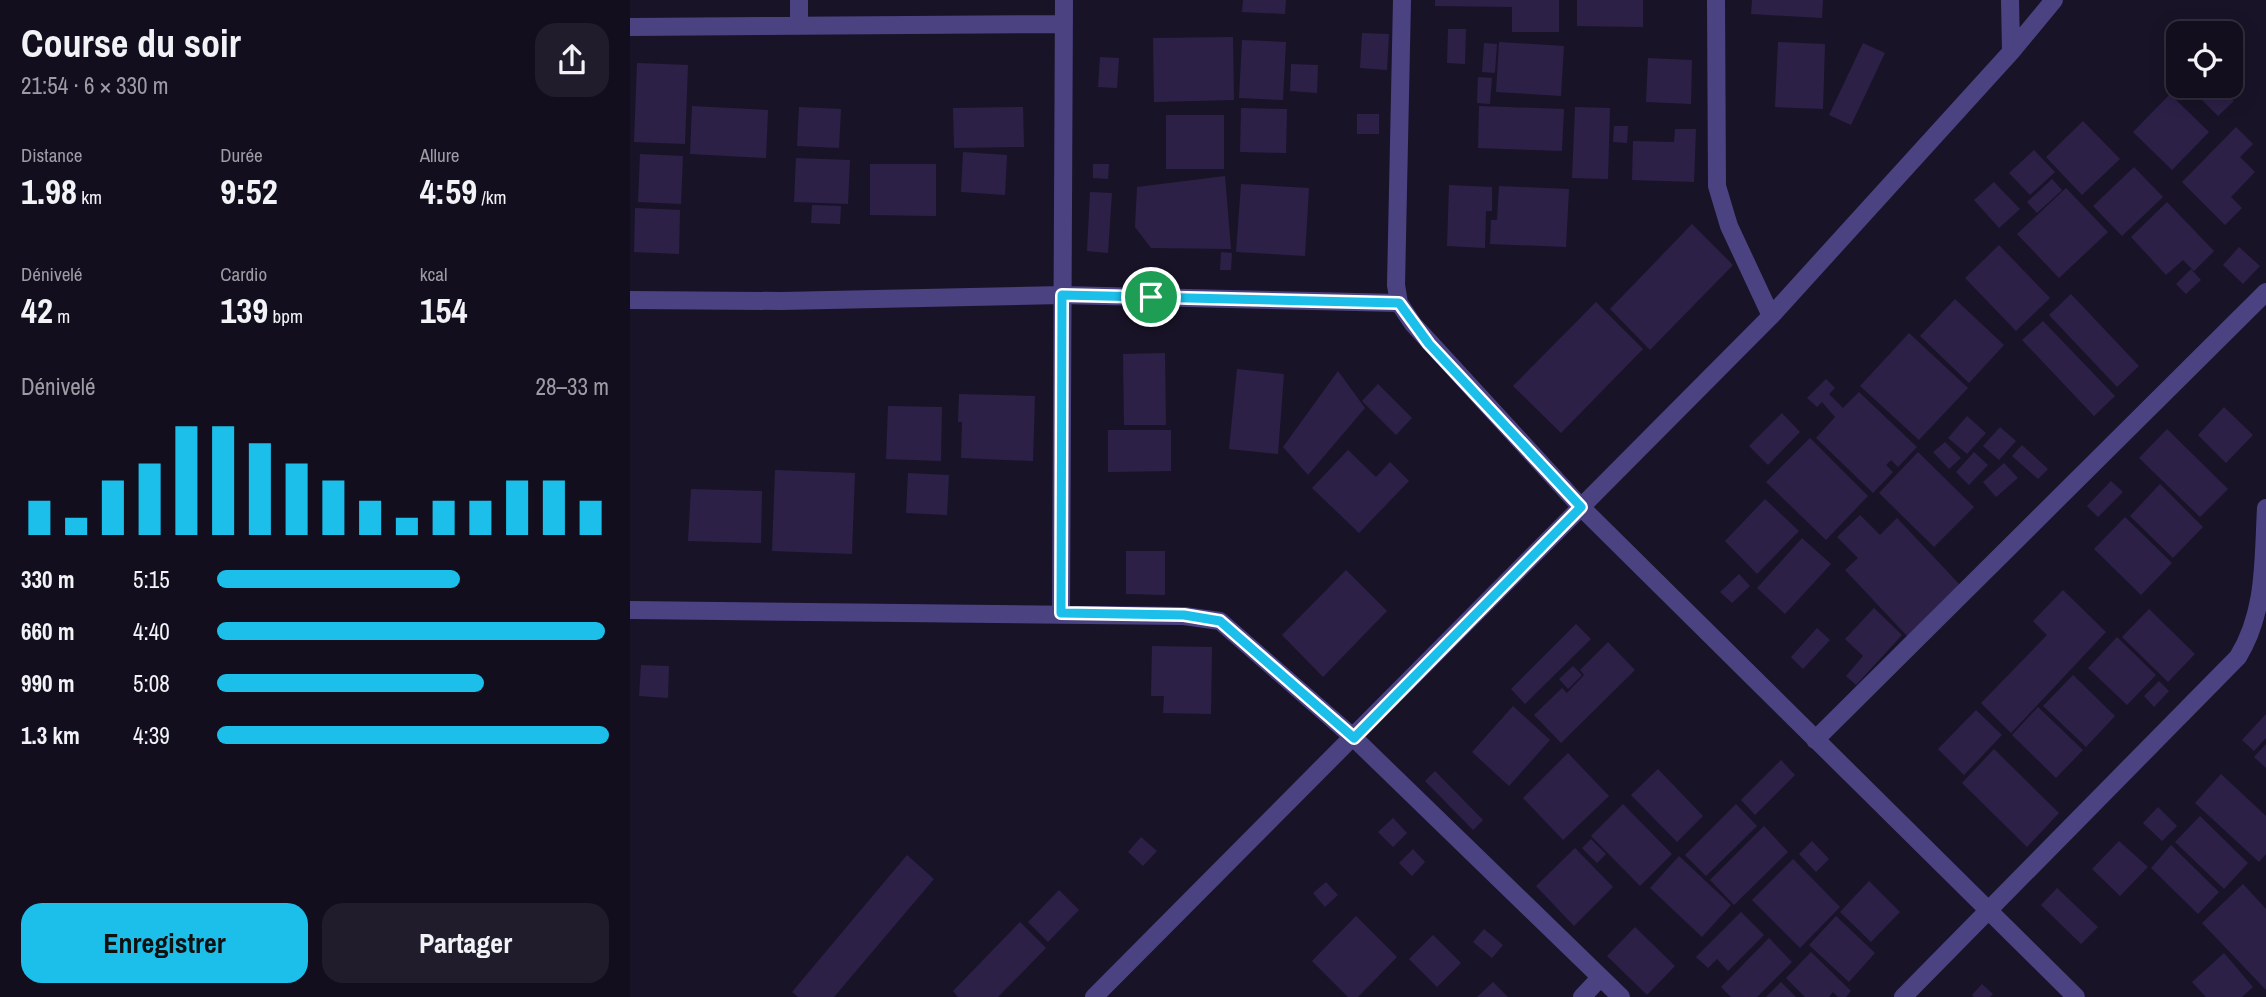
<!DOCTYPE html>
<html lang="fr">
<head>
<meta charset="utf-8">
<style>
  :root { --surface:#130e1e; --page:#201c2b; --text:#f1f3f6; --muted:#9d9ca4; --line:#322e3c; --accent:#1bbfea }
  body { margin:0; font-family:"Archivo Narrow",sans-serif; background:var(--page); color:var(--text); height:100vh; display:flex; flex-direction:column; font-size:26px; white-space:nowrap }
  * { box-sizing:border-box; margin:0 }
  p { font-size:23px; color:var(--muted) }
  .icon { flex:none; width:38px; height:38px; fill:none; stroke:currentColor; stroke-width:2; stroke-linecap:round; stroke-linejoin:round }
  .map { position:relative; flex:1; overflow:hidden }
  .details { display:flex; flex-direction:column; background:var(--surface); width:630px }
  .details>* { flex:none }
  .fabs { position:absolute; left:1536px; top:21px; display:grid; gap:14px }
  .fabs a { display:grid; place-items:center; width:77px; height:77px; border-radius:14px; background:var(--surface); box-shadow:0 4px 18px #0003,0 0 0 2px var(--line); font-size:35px }
  .pin { position:absolute; display:grid; place-items:center; width:60px; height:60px; color:#fff; margin:-30px; border:4px solid #fff; border-radius:50%; box-shadow:0 2px 7px #0007 }
  .round { display:grid; place-items:center; flex:none; width:74px; height:74px; border-radius:21px; background:var(--page) }
  .summary { display:flex; align-items:center; justify-content:space-between; height:119px; padding:0 21px }
  h1 { font-size:38px; font-weight:700; line-height:52px }
  .metrics { display:grid; grid-template-columns:repeat(3,1fr); gap:10px; height:119px; padding:7px 21px }
  .metrics div { display:grid; align-content:center }
  .metrics b { font-size:35px; font-weight:700 }
  .metrics small { font-size:19px; font-weight:400 }
  .metrics p { font-size:19px }
  .chart { height:196px; padding:14px 21px }
  .chart p { display:flex; justify-content:space-between }
  .chart svg { width:100%; height:126px; margin-top:7px; stroke:var(--accent); stroke-width:6 }
  .action { display:flex; gap:14px; margin-top:auto; padding:14px 21px }
  .action a { flex:1; height:80px; border-radius:21px; background:var(--accent); color:#111; font-size:28px; font-weight:700; line-height:80px; text-align:center }
  .action a+a { background:var(--page); color:var(--text) }
  ul { padding:0 21px; list-style:none; font-size:23px }
  li { display:grid; grid-template-columns:112px 84px 1fr; align-items:center; height:52px }
  li i { height:18px; border-radius:9px; background:var(--accent) }
  main { display:flex; flex:1; min-height:0 }
  .map>svg:first-child { display:block }
</style>
</head>
<body>
<main>
<section class="details">
<div class="summary"><div><h1>Course du soir</h1><p>21:54 · 6 × 330 m</p></div><a class="round"><svg class="icon" aria-label="share" viewBox="0 0 24 24"><path d="M12 15V3M7 8l5-5 5 5M5 13v7h14v-7"/></svg></a></div>
<div class="metrics">
<div><p>Distance</p><b>1.98<small> km</small></b></div>
<div><p>Durée</p><b>9:52</b></div>
<div><p>Allure</p><b>4:59<small> /km</small></b></div>
</div>
<div class="metrics">
<div><p>Dénivelé</p><b>42<small> m</small></b></div>
<div><p>Cardio</p><b>139<small> bpm</small></b></div>
<div><p>kcal</p><b>154</b></div>
</div>
<div class="chart"><p><span>Dénivelé</span>28–33 m</p>
<svg viewBox="0 0 160 44" preserveAspectRatio="none"><path d="M5 44V32M15 44V38M25 44V25M35 44V19M45 44V6M55 44V6M65 44V12M75 44V19M85 44V25M95 44V32M105 44V38M115 44V32M125 44V32M135 44V25M145 44V25M155 44V32"/></svg>
</div>
<ul>
<li><b>330 m</b>5:15<i style="width:62%"></i></li>
<li><b>660 m</b>4:40<i style="width:99%"></i></li>
<li><b>990 m</b>5:08<i style="width:68%"></i></li>
<li><b>1.3 km</b>4:39<i style="width:100%"></i></li>
</ul>
<div class="action"><a>Enregistrer</a><a>Partager</a></div>
</section>
<div class="map">
<svg width="1636" height="997" viewBox="0 0 1636 997">
  <rect width="100%" height="100%" fill="#191328"/>
  <path fill="#2c2047" d="M613,0H656L655,14L612,12Z
    M805,0H929V32H882V7L805,6Z
    M947,0H1013V27L947,26Z
    M1122,0H1193L1192,18L1121,14Z
    M818,29H836L835,64L817,63Z
    M732,33L759,34L757,70L730,68Z
    M603,37L604,100L524,102L523,38Z
    M612,40L656,42L653,100L609,98Z
    M869,42L934,46L931,96L866,92Z
    M1148,42L1195,44L1193,109L1145,107Z
    M854,43L867,44L865,73L852,72Z
    M1233,43L1255,53L1221,125L1199,115Z
    M470,57L489,58L487,88L468,87Z
    M1018,58L1062,60L1061,104L1016,102Z
    M7,63L58,65L55,144L4,142Z
    M661,64L688,65L687,93L660,91Z
    M848,77L862,78L860,104L847,103Z
    M1586,86L1604,101L1588,116L1572,100Z
    M1540,94L1579,132L1542,170L1503,132Z
    M62,106L138,110L136,158L60,154Z
    M849,106L934,109L932,151L848,148Z
    M169,107L211,109L209,148L167,146Z
    M393,107L394,147L324,148L323,108Z
    M945,107L980,108L978,179L942,178Z
    M611,108L657,109L656,153L610,152Z
    M727,114H749V134H727Z
    M536,115H594V169H536Z
    M1453,121L1490,159L1452,195L1416,157Z
    M984,126H998L997,143L983,142Z
    M1606,127L1623,144L1610,157L1625,172L1601,197L1612,208L1595,225L1552,182Z
    M1045,129H1066L1064,182L1002,180L1003,141L1044,142Z
    M1404,150L1425,172L1400,195L1379,173Z
    M333,152L377,155L375,195L331,192Z
    M10,154L53,156L51,204L8,202Z
    M166,158L220,160L218,204L164,202Z
    M240,164H306V216L240,215Z
    M463,164H479L478,179L463,178Z
    M1504,167L1533,197L1492,236L1463,206Z
    M595,176L601,249L521,248L505,227L507,187Z
    M1422,179L1432,190L1407,213L1397,202Z
    M1364,182L1390,209L1369,228L1344,200Z
    M611,184L679,188L675,256L606,252Z
    M819,185L862,187V211H856L855,248L817,246Z
    M869,186L939,189L936,247L860,244L861,220H867Z
    M1436,188L1478,232L1429,278L1387,234Z
    M460,192L482,193L478,253L457,251Z
    M1537,202L1584,251L1564,271L1553,260L1536,275L1501,237Z
    M182,205L211,206L210,224L181,223Z
    M5,208L50,210L49,254L4,252Z
    M1062,224L1103,265L1020,350L980,309Z
    M1369,245L1420,298L1386,331L1335,278Z
    M1609,247L1630,266L1613,284L1593,265Z
    M591,252L602,253L601,270H590Z
    M1561,269L1571,280L1556,294L1546,284Z
    M1441,294L1509,366L1487,387L1419,315Z
    M1325,299L1374,345L1339,383L1290,336Z
    M966,302L1013,349L931,433L883,386Z
    M1413,321L1485,396L1464,416L1392,340Z
    M1279,333L1338,388L1289,440L1230,386Z
    M535,353L536,425H494L493,354Z
    M607,369L654,374L648,454L599,449Z
    M708,371L735,408L678,475L653,447Z
    M1196,379L1205,388L1199,394L1213,408L1229,392L1287,447L1268,467L1261,460L1256,465L1263,472L1243,493L1186,438L1205,417L1192,402L1187,407L1177,398Z
    M748,384L782,418L766,435L732,401Z
    M329,394L405,396L403,461L331,458L332,422H328Z
    M258,406L312,407L311,461L256,459Z
    M1594,407L1623,435L1596,463L1568,435Z
    M1152,413L1170,432L1138,465L1119,446Z
    M1337,416L1356,433L1337,454L1318,438Z
    M1370,427L1386,441L1369,460L1353,446Z
    M1537,429L1598,489L1570,517L1509,458Z
    M478,430H541V471L478,472Z
    M1180,438L1238,496L1196,540L1136,482Z
    M1315,442L1331,458L1319,469L1303,452Z
    M1392,445L1418,469L1408,479L1382,456Z
    M718,450L746,477L760,462L779,481L729,533L682,488Z
    M1288,452L1344,507L1304,547L1249,493Z
    M1344,452L1358,465L1339,485L1326,472Z
    M1374,463L1388,478L1366,497L1353,482Z
    M145,470L225,473L222,554L142,551Z
    M278,473L319,475L317,515L276,513Z
    M1481,481L1493,492L1468,517L1457,506Z
    M1530,484L1573,527L1543,558L1500,516Z
    M61,489L132,491L131,543L58,541Z
    M1135,499L1169,531L1127,574L1095,541Z
    M1230,515L1250,535L1267,518L1331,586L1278,637L1215,570L1228,558L1207,537Z
    M1495,517L1542,563L1511,595L1464,549Z
    M1172,538L1201,564L1155,614L1127,588Z
    M496,551H535V595L496,594Z
    M716,570L757,611L693,677L652,635Z
    M1109,574L1120,586L1102,603L1090,592Z
    M1433,590L1476,632L1381,733L1351,703L1417,635L1403,621Z
    M1244,608L1272,635L1226,685L1216,676L1233,656L1215,639Z
    M1519,609L1565,654L1538,682L1492,637Z
    M946,624L961,639L895,704L881,689Z
    M1187,628L1200,640L1173,669L1161,657Z
    M1487,637L1526,675L1497,705L1458,668Z
    M978,642L1005,670L931,743L904,715L932,688L937,693L954,675L950,670Z
    M522,646L582,647L581,714L533,713L534,696H521Z
    M11,665L39,666L38,698L9,696Z
    M943,666L952,675L938,689L929,679Z
    M1443,675L1485,716L1456,747L1413,706Z
    M1529,681L1539,691L1524,707L1514,696Z
    M883,706L920,740L879,786L842,752Z
    M1408,707L1453,750L1426,778L1382,735Z
    M1346,710L1372,735L1334,775L1308,749Z
    M1636,714V738L1624,751L1612,740Z
    M1636,744V768L1624,757Z
    M1364,749L1429,813L1397,847L1332,783Z
    M938,753L979,796L933,840L893,798Z
    M1151,760L1165,775L1125,815L1111,800Z
    M1028,769L1073,816L1047,842L1001,795Z
    M805,771L853,820L843,830L795,781Z
    M1591,774L1636,816V854L1629,862L1565,803Z
    M993,804L1042,854L1010,886L961,836Z
    M1106,804L1127,826L1076,876L1055,855Z
    M1528,807L1547,826L1532,841L1513,823Z
    M1570,816L1618,863L1594,889L1545,842Z
    M763,818L777,833L763,847L748,832Z
    M1134,826L1158,852L1104,905L1080,880Z
    M511,837L527,851L513,866L498,852Z
    M961,839L976,854L967,863L952,848Z
    M1182,841L1199,859L1186,872L1169,854Z
    M1489,841L1518,867L1490,896L1462,869Z
    M1541,845L1589,892L1568,914L1521,868Z
    M945,848L983,887L944,926L906,886Z
    M783,849L795,862L782,876L769,863Z
    M277,855L304,879L204,997H168L162,992Z
    M1049,856L1101,905L1072,937L1020,888Z
    M1163,859L1210,907L1170,948L1122,900Z
    M1239,881L1270,912L1241,942L1210,912Z
    M696,882L708,895L695,907L683,893Z
    M1613,884L1636,909V990L1572,923Z
    M1427,888L1468,927L1451,944L1411,905Z
    M429,890L449,910L418,942L398,922Z
    M1111,912L1134,935L1098,971L1087,959L1078,968L1066,957Z
    M726,916L767,957L728,997H718L682,961Z
    M1206,916L1245,953L1219,982L1179,945Z
    M390,922L416,948L368,997H328L323,991Z
    M1005,927L1045,966L1017,995L977,956Z
    M854,929L873,945L862,958L843,942Z
    M803,935L831,963L807,987L779,959Z
    M1139,938L1162,962L1127,997H1101L1091,987Z
    M1181,952L1221,991L1216,997H1208L1203,992L1199,997H1175L1156,978Z
    M1594,953L1623,987L1612,997H1576L1562,982Z
    M863,982L878,997H847Z
    M1151,982L1166,997H1136Z
    M1352,984L1363,994L1360,997H1344L1342,995Z"/>
  <g fill="none" stroke-linecap="round" stroke-linejoin="round">
    <path stroke="#4b4282" stroke-width="18" d="M772,0L766,285L769,303L783,324L951,507L1446,997
      M1086,0L1087,186L1099,226L1141,316
      M1380,0L1381,52
      M169,24V0
      M0,27L434,24
      M0,300L151,301L432,295L769,303
      M0,610L554,616L590,621L724,738L991,997
      M431,613L434,0
      M1185,740L1636,292
      M464,997L1141,316L1381,52L1424,0
      M952,997L970,978
      M1273,997L1608,657C1636,611 1633,561 1636,508"/>
  </g>
  <g fill="none" stroke-linecap="round" stroke-linejoin="round">
    <g stroke="#fff" stroke-width="14">
      <path id="route" d="M432,295L769,303L799,344L951,507L724,738L590,621L554,615L431,613Z"/>
    </g>
    <use href="#route" stroke="#1bbfea" stroke-width="9"/>
  </g>
</svg>
<div class="fabs">
<a><svg class="icon" aria-label="locate" viewBox="0 0 24 24"><circle cx="12" cy="12" r="6"/><path d="M12 2v4M12 18v4M2 12h4M18 12h4"/></svg></a>
</div>
<div class="pin" style="left:521px;top:297px;background:#1e9e55"><svg class="icon" aria-label="arrive" viewBox="0 0 24 24"><path d="M6 21V4h12l-3 4 3 4H6"/></svg></div>
</div>
</main>
</body>
</html>
